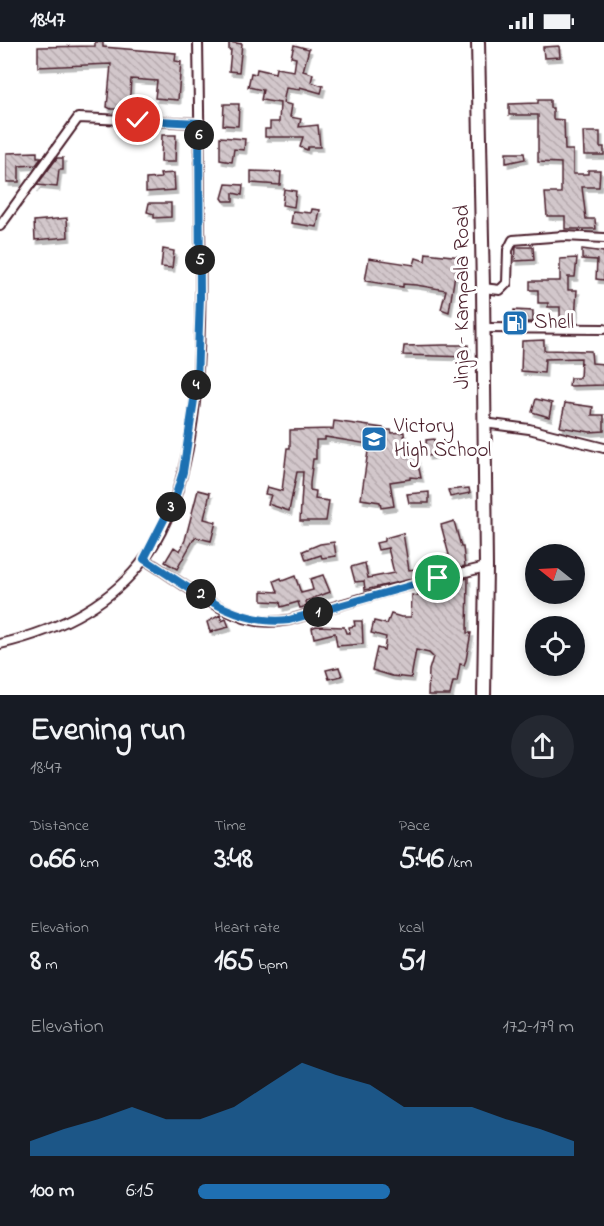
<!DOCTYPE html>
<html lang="en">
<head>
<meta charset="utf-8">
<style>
  :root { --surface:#171b24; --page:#242831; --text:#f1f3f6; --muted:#9ea1a6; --accent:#1f6fb2 }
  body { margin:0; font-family:"Indie Flower",sans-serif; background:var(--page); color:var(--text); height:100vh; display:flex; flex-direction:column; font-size:22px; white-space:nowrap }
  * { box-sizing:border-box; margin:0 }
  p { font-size:20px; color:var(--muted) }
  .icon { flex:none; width:33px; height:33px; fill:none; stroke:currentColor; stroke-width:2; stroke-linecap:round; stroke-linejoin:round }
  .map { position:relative; height:653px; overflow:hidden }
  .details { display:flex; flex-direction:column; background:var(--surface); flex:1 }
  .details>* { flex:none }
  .needle { width:39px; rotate:288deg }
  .buttons { position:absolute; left:525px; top:502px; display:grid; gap:12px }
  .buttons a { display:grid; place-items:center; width:60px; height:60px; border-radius:50%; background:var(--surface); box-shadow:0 3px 9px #0003; font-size:30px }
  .pin { position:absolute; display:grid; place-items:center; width:51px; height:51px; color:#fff; margin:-26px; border:3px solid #fff; border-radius:50%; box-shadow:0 2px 6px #0007 }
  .km { position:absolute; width:30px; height:30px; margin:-15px; border-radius:50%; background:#222; color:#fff; font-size:16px; line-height:30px; text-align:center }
  .round { display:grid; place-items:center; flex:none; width:63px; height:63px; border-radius:32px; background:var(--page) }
  .headline { display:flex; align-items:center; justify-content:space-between; height:102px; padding:0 30px }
  h1 { font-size:33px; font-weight:700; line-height:45px }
  .stats { display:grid; grid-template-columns:repeat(3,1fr); gap:9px; height:102px; padding:6px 30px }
  .stats div { display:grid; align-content:center }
  .stats b { font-size:30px; font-weight:700 }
  .stats small { font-size:16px; font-weight:400 }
  .stats p { font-size:16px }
  .chart { height:168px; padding:12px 30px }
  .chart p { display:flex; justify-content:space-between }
  .chart svg { width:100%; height:108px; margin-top:6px; fill:var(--accent); opacity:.7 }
  ul { padding:0 30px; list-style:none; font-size:20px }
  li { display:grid; grid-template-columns:96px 72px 1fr; align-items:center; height:45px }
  li i { height:15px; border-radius:8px; background:var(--accent) }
  .status { display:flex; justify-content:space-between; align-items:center; height:42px; padding:0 30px; background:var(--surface); direction:ltr }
  .status svg { height:16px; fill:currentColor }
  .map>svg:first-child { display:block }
</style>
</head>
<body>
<div class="status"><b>18:47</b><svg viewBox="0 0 49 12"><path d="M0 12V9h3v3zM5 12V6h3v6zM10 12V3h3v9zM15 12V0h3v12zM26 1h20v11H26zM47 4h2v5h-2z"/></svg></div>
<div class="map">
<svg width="604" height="653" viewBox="0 0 604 653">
  <defs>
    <pattern id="building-back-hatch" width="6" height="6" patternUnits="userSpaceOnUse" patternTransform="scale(1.5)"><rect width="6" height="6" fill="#d2c7cb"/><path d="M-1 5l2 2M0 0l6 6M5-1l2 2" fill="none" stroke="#b6aaae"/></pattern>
    <filter id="shadow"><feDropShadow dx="2.5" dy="4" stdDeviation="0" flood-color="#0004"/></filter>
  </defs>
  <rect width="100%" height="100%" fill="#fff"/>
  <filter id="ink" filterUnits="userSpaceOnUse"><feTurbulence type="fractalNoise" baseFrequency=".0167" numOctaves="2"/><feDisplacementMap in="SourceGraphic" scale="12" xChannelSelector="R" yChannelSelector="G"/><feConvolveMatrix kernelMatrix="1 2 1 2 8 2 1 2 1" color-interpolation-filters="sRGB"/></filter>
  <g filter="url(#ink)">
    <path fill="url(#building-back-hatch)" stroke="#4a1f2b" stroke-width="1.5" filter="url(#shadow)" d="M95,0H103V5L176,11L175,19L181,20L178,58L155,56L157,39L131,37L129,67H111L107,65L111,22L38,25V5L95,4Z
      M229,0L242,2L239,30L229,29L231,8H229Z
      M294,3L309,7L303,29L313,32L311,40L323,44L321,51L300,45V48L286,46L283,61L292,63L290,75L301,77L299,85L318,83L320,105H308L307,108L300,105L303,95H265V87H270V80H279L280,61L261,58L263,48L248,45L251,31L256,32L257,27L275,31L276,26L294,29L296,16L291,15Z
      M559,4L560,15L544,16L543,5Z
      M538,58H550V66H553V77L564,78L565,108H573V132H588V128H600L599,145H582L586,177H595L596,187H565V174H547L545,151H561V121L538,120V73H509V62L538,61Z
      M224,62H239L238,84L223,83Z
      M583,90H600V105H604V113H584Z
      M162,93H176L175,120H161Z
      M220,95L245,97L244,108L234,107L232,120L220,118Z
      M37,110V115H42L36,123L19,124V140H7V111Z
      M506,111H524L525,117L506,121Z
      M57,116H63V128H59L57,145L37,143L34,147Z
      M251,129L281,130L280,143L251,141Z
      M174,131L175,148L146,150V137L161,136L160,132Z
      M226,142L243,143L242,153L233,151V159H224L222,156Z
      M284,147L296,149L294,165L282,163Z
      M149,161H171V175L154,176V172L147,170Z
      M312,167L320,168L317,185L291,181L293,169L311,171Z
      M67,176L68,195L35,198L34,179Z
      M516,205H533L534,218L515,219Z
      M163,207L174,209L172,226L161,225Z
      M582,207L604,210V238L596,237L597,218L582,217Z
      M426,211L461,215L460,226H456L449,270L441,267L446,248L416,243L403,242V245L365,239L369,216L414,223L416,216L425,219Z
      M577,216L575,235H568V248H577L575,277H560V265H548V261H538V248H530V239H560V217Z
      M514,268L533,269V280H514Z
      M544,298V308L591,309L592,321L604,322V343L569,344L570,336H580L581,316L545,317L544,331L521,329L522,299Z
      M444,303H468V315L403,313L404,304Z
      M536,357L552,361L549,375L532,370Z
      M565,361L593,365L592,373H604V389L590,390L560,385Z
      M334,379L383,386V388H391L392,391L404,390L406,415L416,413L421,436L410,435V437L390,440L394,464L381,466L380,460L361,457L369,402L325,395V398H316V417H313L310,441V448L316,449L315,457L329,459L326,479H300L303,430H297L289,469L268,462L271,453L265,452L267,445L282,449L287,406H290V388L333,387Z
      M434,397L435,413L427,414L426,398Z
      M469,446L470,451L450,455L448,448Z
      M198,448L210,451L204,477L216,480L211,499L195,495L177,527L165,520L174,505L180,509L185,498Z
      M429,450V461H409L407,452Z
      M454,479L461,505H463L465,524L365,548L364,539L355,540L351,525L365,521L368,536L394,531L388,506L378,508L376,501L385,499V496L403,491L409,528L426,525V521L437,519L436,515L449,513L441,483Z
      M334,500L336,514L322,516L321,513L306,518L303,509L320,502Z
      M323,533L330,550L306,559L307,564L300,566L298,560L281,565L280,560L262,559V549L278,550L274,539L281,536L282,539L295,534L301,551L313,548L310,537Z
      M468,536L467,591H471L466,618L464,623L460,622L457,640H453L450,653H428L429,628L433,615L429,611L416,608L411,636L392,634L372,628L377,606L384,608L386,595L371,591L374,579L387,582L391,572L401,575H411L412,553L418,554V548Z
      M220,573L222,579L226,577L229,585L210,590L207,580Z
      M354,579H362L363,602L337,604L335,591L314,596L312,586L316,584L344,585L346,591H350L349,585L355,584Z
      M339,625L342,634L329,637L326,628Z"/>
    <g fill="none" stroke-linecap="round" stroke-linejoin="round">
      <g stroke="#4a1f2b" stroke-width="12">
        <path id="minor" d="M0,184L78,76L199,81
          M483,246L500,248L507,241L508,208L513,198L564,194L604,196
          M483,286L604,287
          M484,381L529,387L604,406
          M144,517C174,535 219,571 252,578C264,581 277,580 289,578L391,548L486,525
          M0,602C56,589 110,563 145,516C205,434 201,284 200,186C200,124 199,62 198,0"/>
      </g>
      <g stroke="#4a1f2b" stroke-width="16">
        <path id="trunk" d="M478,0L483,246L486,525L484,653"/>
      </g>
      <use href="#minor" stroke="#fff" stroke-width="8"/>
      <use href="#trunk" stroke="#fff" stroke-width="12"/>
    </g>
  </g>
  <g fill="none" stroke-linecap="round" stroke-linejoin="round" filter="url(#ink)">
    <g stroke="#fff" stroke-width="12">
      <path id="route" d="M138,78L199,81L200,255L197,338L183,430L175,456L144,517C188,544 234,585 289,578L438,536"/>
    </g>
    <use href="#route" stroke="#1f6fb2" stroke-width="8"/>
  </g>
  <defs>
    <g id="fuel-square" transform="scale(1.35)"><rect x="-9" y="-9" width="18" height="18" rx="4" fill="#1f6fb2" stroke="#fff"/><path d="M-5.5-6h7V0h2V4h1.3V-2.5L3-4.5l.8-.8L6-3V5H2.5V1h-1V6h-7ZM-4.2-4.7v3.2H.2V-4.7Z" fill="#fff"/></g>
    <g id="school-square" transform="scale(1.35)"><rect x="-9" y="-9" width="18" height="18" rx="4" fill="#1f6fb2" stroke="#fff"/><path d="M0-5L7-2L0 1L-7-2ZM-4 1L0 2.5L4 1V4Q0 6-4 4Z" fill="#fff"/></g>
  </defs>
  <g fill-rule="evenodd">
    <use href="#fuel-square" x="515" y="281"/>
    <use href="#school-square" x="374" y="397"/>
  </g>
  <g text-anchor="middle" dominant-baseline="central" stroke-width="6" stroke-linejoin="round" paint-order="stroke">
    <g font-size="21" fill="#4a1f2b" stroke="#fff">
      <text transform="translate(463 255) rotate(-90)">Jinja - Kampala Road</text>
    </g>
    <g font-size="21" fill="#4a1f2b" stroke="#fff" text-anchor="start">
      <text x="534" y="281">Shell</text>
      <text x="394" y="385">Victory<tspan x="394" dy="24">High School</tspan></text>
    </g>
  </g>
</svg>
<div class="buttons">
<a><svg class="needle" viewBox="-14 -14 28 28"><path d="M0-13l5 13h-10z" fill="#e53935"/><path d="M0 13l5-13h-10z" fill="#9ea1a6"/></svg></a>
<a><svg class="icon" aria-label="locate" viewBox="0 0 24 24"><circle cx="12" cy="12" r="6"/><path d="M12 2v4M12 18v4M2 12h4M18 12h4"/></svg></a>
</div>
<div class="pin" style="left:438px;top:536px;background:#1e9e55"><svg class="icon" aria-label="arrive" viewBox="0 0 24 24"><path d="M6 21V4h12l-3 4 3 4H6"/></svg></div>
<div class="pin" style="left:138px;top:78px;background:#d93025"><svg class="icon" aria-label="check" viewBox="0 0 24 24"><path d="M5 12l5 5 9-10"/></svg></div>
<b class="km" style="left:318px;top:570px">1</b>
<b class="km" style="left:201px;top:552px">2</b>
<b class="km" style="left:171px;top:465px">3</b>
<b class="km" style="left:196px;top:343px">4</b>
<b class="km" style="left:200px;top:218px">5</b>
<b class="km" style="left:199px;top:93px">6</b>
</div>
<section class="details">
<div class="headline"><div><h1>Evening run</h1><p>18:47</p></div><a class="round"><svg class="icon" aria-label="share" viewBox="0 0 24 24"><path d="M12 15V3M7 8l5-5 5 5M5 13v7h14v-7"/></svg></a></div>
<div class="stats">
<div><p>Distance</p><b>0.66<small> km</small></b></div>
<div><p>Time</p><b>3:48</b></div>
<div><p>Pace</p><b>5:46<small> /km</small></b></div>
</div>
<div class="stats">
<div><p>Elevation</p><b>8<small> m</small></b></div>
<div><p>Heart rate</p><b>165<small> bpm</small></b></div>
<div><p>kcal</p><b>51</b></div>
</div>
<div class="chart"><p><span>Elevation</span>172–179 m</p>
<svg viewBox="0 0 160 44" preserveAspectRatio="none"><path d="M0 44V38L10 33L20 29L30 24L40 29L50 29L60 24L70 15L80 6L90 11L100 15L110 24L120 24L130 24L140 29L150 33L160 38V44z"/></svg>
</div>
<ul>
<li><b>100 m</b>6:15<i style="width:51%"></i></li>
</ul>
</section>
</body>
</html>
